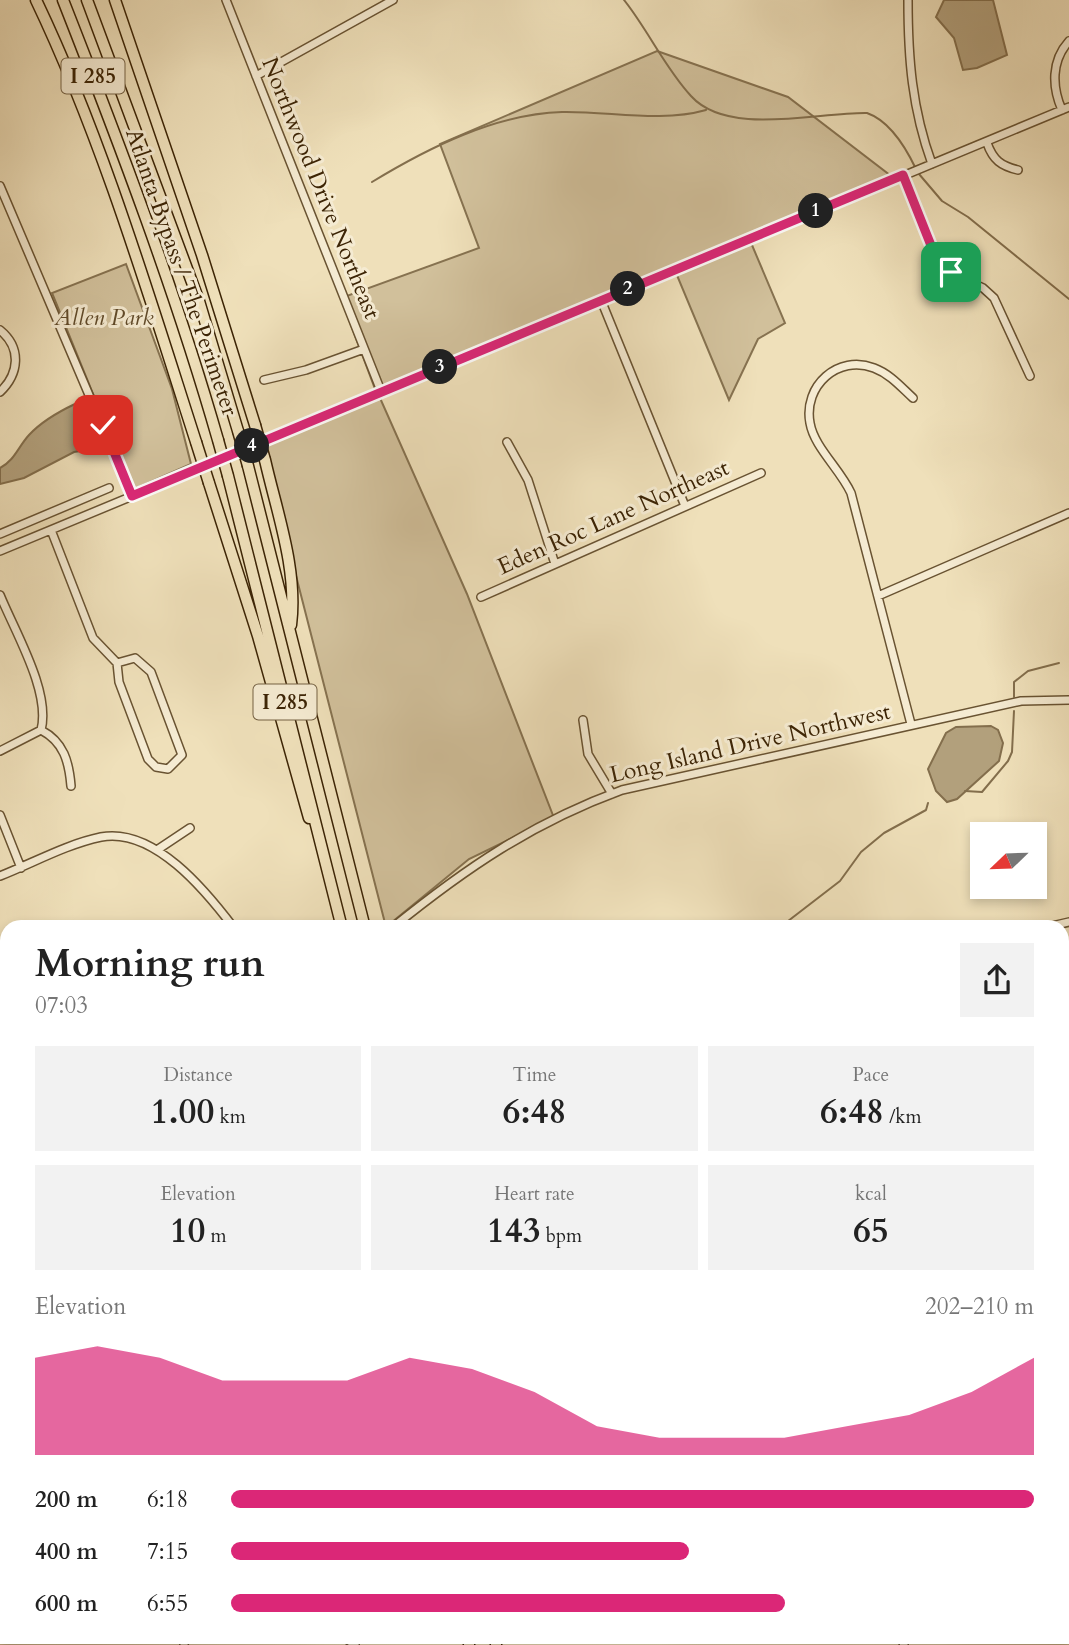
<!DOCTYPE html>
<html lang="en">
<head>
<meta charset="utf-8">
<style>
  :root { --surface:#fff; --page:#f2f2f2; --text:#222; --muted:#767676; --accent:#db2777 }
  body { margin:0; font-family:Cardo,serif; background:var(--page); color:var(--text); height:100vh; display:flex; flex-direction:column; font-size:26px; white-space:nowrap }
  * { box-sizing:border-box; margin:0 }
  p { font-size:23px; color:var(--muted) }
  .icon { flex:none; width:38px; height:38px; fill:none; stroke:currentColor; stroke-width:2; stroke-linecap:round; stroke-linejoin:round }
  .map { position:relative; flex:1; overflow:hidden }
  .panel { position:absolute; left:0px; top:920px; width:1069px; height:724px; display:flex; flex-direction:column; background:var(--surface); border-radius:21px 21px 0 0; box-shadow:0 4px 10px #0003 }
  .panel>* { flex:none }
  .needle { width:46px; rotate:247deg }
  .fabs { position:absolute; left:970px; top:822px; display:grid; gap:14px }
  .fabs a { display:grid; place-items:center; width:77px; height:77px; border-radius:0px; background:var(--surface); box-shadow:0 4px 10px #0003; font-size:35px }
  .pin { position:absolute; display:grid; place-items:center; width:60px; height:60px; color:#fff; margin:-30px; border-radius:14px; box-shadow:0 4px 10px #0006 }
  .km { position:absolute; width:35px; height:35px; margin:-18px; border-radius:50%; background:#222; color:#fff; font-size:19px; line-height:35px; text-align:center }
  .round { display:grid; place-items:center; flex:none; width:74px; height:74px; border-radius:0px; background:var(--page) }
  .summary { display:flex; align-items:center; justify-content:space-between; height:119px; padding:0 35px }
  h1 { font-size:38px; font-weight:800; line-height:52px }
  .stats { display:grid; grid-template-columns:repeat(3,1fr); gap:10px; height:119px; padding:7px 35px }
  .stats div { display:grid; align-content:center; border-radius:0px; background:var(--page); text-align:center }
  .stats b { font-size:35px; font-weight:800 }
  .stats small { font-size:19px; font-weight:400 }
  .stats p { font-size:19px }
  .chart { height:196px; padding:14px 35px }
  .chart p { display:flex; justify-content:space-between }
  .chart svg { width:100%; height:126px; margin-top:7px; fill:var(--accent); opacity:.7 }
  ul { padding:0 35px; list-style:none; font-size:23px }
  li { display:grid; grid-template-columns:112px 84px 1fr; align-items:center; height:52px }
  li i { height:18px; border-radius:9px; background:var(--accent) }
  .map>svg:first-child { display:block }
</style>
</head>
<body>
<div class="map">
<svg width="1069" height="1645" viewBox="0 0 1069 1645">
  <rect width="100%" height="100%" fill="#efe0ba"/>
  <filter id="stains"><feTurbulence type="fractalNoise" baseFrequency=".00286" numOctaves="4"/><feColorMatrix values="0 0 0 0 .2 0 0 0 0 .09 0 0 0 0 .02 0 0 0 .5 -.17"/></filter>
  <radialGradient id="worn" r=".72"><stop offset=".6" stop-color="#630" stop-opacity="0"/><stop offset="1" stop-color="#630" stop-opacity=".3"/></radialGradient>
  <path fill="#d1c09b" stroke="#867250" stroke-width="2" d="M657,51L788,97L895,179L749,238L785,323L758,339L729,400L674,268L376,389L467,594L554,818L469,859L386,927L262,443L375,389L341,298L479,248L440,144Z
    M126,264L172,389L191,464L132,490L52,293Z"/>
  <path fill="#b2a07c" stroke="#836e4c" stroke-width="2" d="M944,0H993L1007,55L977,68L963,70L954,38L936,17Z
    M75,404L93,449L74,452L24,478L0,484V468C15,460 18,447 29,435C42,421 58,412 75,404Z
    M991,726L998,730L1003,743L999,761L957,799L947,802L936,791L928,769L946,733L956,727Z"/>
  <g fill="none" stroke-linecap="round" stroke-linejoin="round">
    <path stroke="#836e4c" stroke-width="2" d="M624,0C648,30 665,68 691,96C728,137 817,112 867,113C890,121 906,148 916,169
      M919,174L942,201L968,217L1069,299
      M372,182C428,148 495,114 562,112C610,111 660,123 706,110
      M1014,697V682L1028,671L1059,663
      M965,791L982,792L1008,761L1012,752L1014,711
      M779,928L840,881L861,852L884,833L926,810L928,803"/>
    <g stroke="#695332" stroke-width="10">
      <path id="minor" d="M226,0L381,391
        M908,0C908,58 912,109 932,164
        M256,76L393,0
        M1062,110C1052,87 1051,61 1069,41
        M987,143C993,160 1001,166 1018,170
        M903,175L938,259L951,273L983,288L994,298L1030,376
        M0,186L132,496
        M601,300L685,506
        M0,330C22,348 19,374 0,392
        M264,380L306,370L364,349
        M507,442L528,480L555,564
        M51,530L93,638L117,663
        M0,534L109,488
        M0,551L1069,107
        M0,595C15,632 51,692 41,730
        M878,596L1069,513
        M481,597L761,473
        M135,658L151,672L182,755L168,769L156,767L148,759L119,682L117,663Z
        M583,720L588,754L612,794
        M911,724L851,493C840,469 814,447 810,423C803,386 838,354 874,368C890,374 901,387 913,398
        M41,730C64,742 69,762 71,786
        M0,751L41,730
        M0,815L21,868
        M157,850L190,828
        M0,876C33,863 67,844 101,837C154,827 206,891 234,928
        M392,928C466,868 532,823 622,790L1021,701L1069,700
        M1043,928L1069,922
        M0,993H7
        M1062,1134L1069,1131
        M0,1160L7,1154
        M0,1241L7,1236
        M1062,1344L1069,1335
        M0,1397L7,1400
        M345,1638L355,1645
        M901,1638L904,1645
        M184,1645L185,1638"/>
    </g>
    <g stroke="#3c2405" stroke-width="13">
      <path id="highway" d="M36,0C102,138 149,296 196,442
        M63,0C120,145 175,290 218,440
        M87,0L199,301L238,431
        M115,0L202,255L255,425
        M265,460C277,513 298,570 291,625
        M248,466L365,928
        M228,476L342,928
        M209,483L258,636L309,818
        M469,1638V1645
        M496,1645V1638"/>
    </g>
    <use href="#minor" stroke="#f5ebd2" stroke-width="7"/>
    <use href="#highway" stroke="#efe0ba" stroke-width="10"/>
    <g stroke="#3c2405" stroke-width="13" stroke-linecap="butt">
      <path id="highway-bridge" d="M255,425L265,460
        M238,431L248,466
        M218,440L228,476
        M196,442L209,483"/>
    </g>
    <use href="#highway-bridge" stroke="#efe0ba" stroke-width="10"/>
  </g>
  <g fill="none" stroke-linecap="round" stroke-linejoin="round">
    <g stroke="#fff" stroke-width="14">
      <path id="route" d="M103,425L132,496L903,175L934,253L951,272"/>
    </g>
    <use href="#route" stroke="#db2777" stroke-width="9"/>
  </g>
  <g text-anchor="middle" dominant-baseline="central" stroke-width="6" stroke-linejoin="round" paint-order="stroke">
    <g fill="#f5ebd2" stroke="#746042" stroke-width="2">
      <rect x="61.5" y="58.5" width="63" height="35" rx="5"/>
      <rect x="253.5" y="684.5" width="63" height="35" rx="5"/>
    </g>
    <g font-size="21" font-weight="bold" fill="#3c2405">
      <text x="93" y="76">I 285</text>
      <text x="285" y="702">I 285</text>
    </g>
    <g font-size="23" fill="#3c2405" stroke="#f5ebd2">
      <text transform="translate(321 188) rotate(68)">Northwood Drive Northeast</text>
      <text transform="translate(182 272) rotate(71)">Atlanta Bypass / The Perimeter</text>
      <text transform="translate(613 517) rotate(-24)">Eden Roc Lane Northeast</text>
      <text transform="translate(750 743) rotate(-13)">Long Island Drive Northwest</text>
    </g>
    <g font-size="23" font-style="italic" fill="#614b2a" stroke="#f5ebd2">
      <text x="104" y="317">Allen Park</text>
    </g>
  </g>
  <rect width="100%" height="100%" filter="url(#stains)"/>
  <rect width="100%" height="100%" fill="url(#worn)"/>
</svg>
<div class="fabs">
<a><svg class="needle" viewBox="-14 -14 28 28"><path d="M0-13l5 13h-10z" fill="#e53935"/><path d="M0 13l5-13h-10z" fill="#767676"/></svg></a>
</div>
<div class="pin" style="left:951px;top:272px;background:#1e9e55"><svg class="icon" aria-label="arrive" viewBox="0 0 24 24"><path d="M6 21V4h12l-3 4 3 4H6"/></svg></div>
<div class="pin" style="left:103px;top:425px;background:#d93025"><svg class="icon" aria-label="check" viewBox="0 0 24 24"><path d="M5 12l5 5 9-10"/></svg></div>
<b class="km" style="left:816px;top:211px">1</b>
<b class="km" style="left:628px;top:289px">2</b>
<b class="km" style="left:440px;top:367px">3</b>
<b class="km" style="left:252px;top:446px">4</b>
<section class="panel">
<div class="summary"><div><h1>Morning run</h1><p>07:03</p></div><a class="round"><svg class="icon" aria-label="share" viewBox="0 0 24 24"><path d="M12 15V3M7 8l5-5 5 5M5 13v7h14v-7"/></svg></a></div>
<div class="stats">
<div><p>Distance</p><b>1.00<small> km</small></b></div>
<div><p>Time</p><b>6:48</b></div>
<div><p>Pace</p><b>6:48<small> /km</small></b></div>
</div>
<div class="stats">
<div><p>Elevation</p><b>10<small> m</small></b></div>
<div><p>Heart rate</p><b>143<small> bpm</small></b></div>
<div><p>kcal</p><b>65</b></div>
</div>
<div class="chart"><p><span>Elevation</span>202–210 m</p>
<svg viewBox="0 0 160 44" preserveAspectRatio="none"><path d="M0 44V10L10 6L20 10L30 18L40 18L50 18L60 10L70 14L80 22L90 34L100 38L110 38L120 38L130 34L140 30L150 22L160 10V44z"/></svg>
</div>
<ul>
<li><b>200 m</b>6:18<i style="width:100%"></i></li>
<li><b>400 m</b>7:15<i style="width:57%"></i></li>
<li><b>600 m</b>6:55<i style="width:69%"></i></li>
</ul>
</section>
</div>
</body>
</html>
